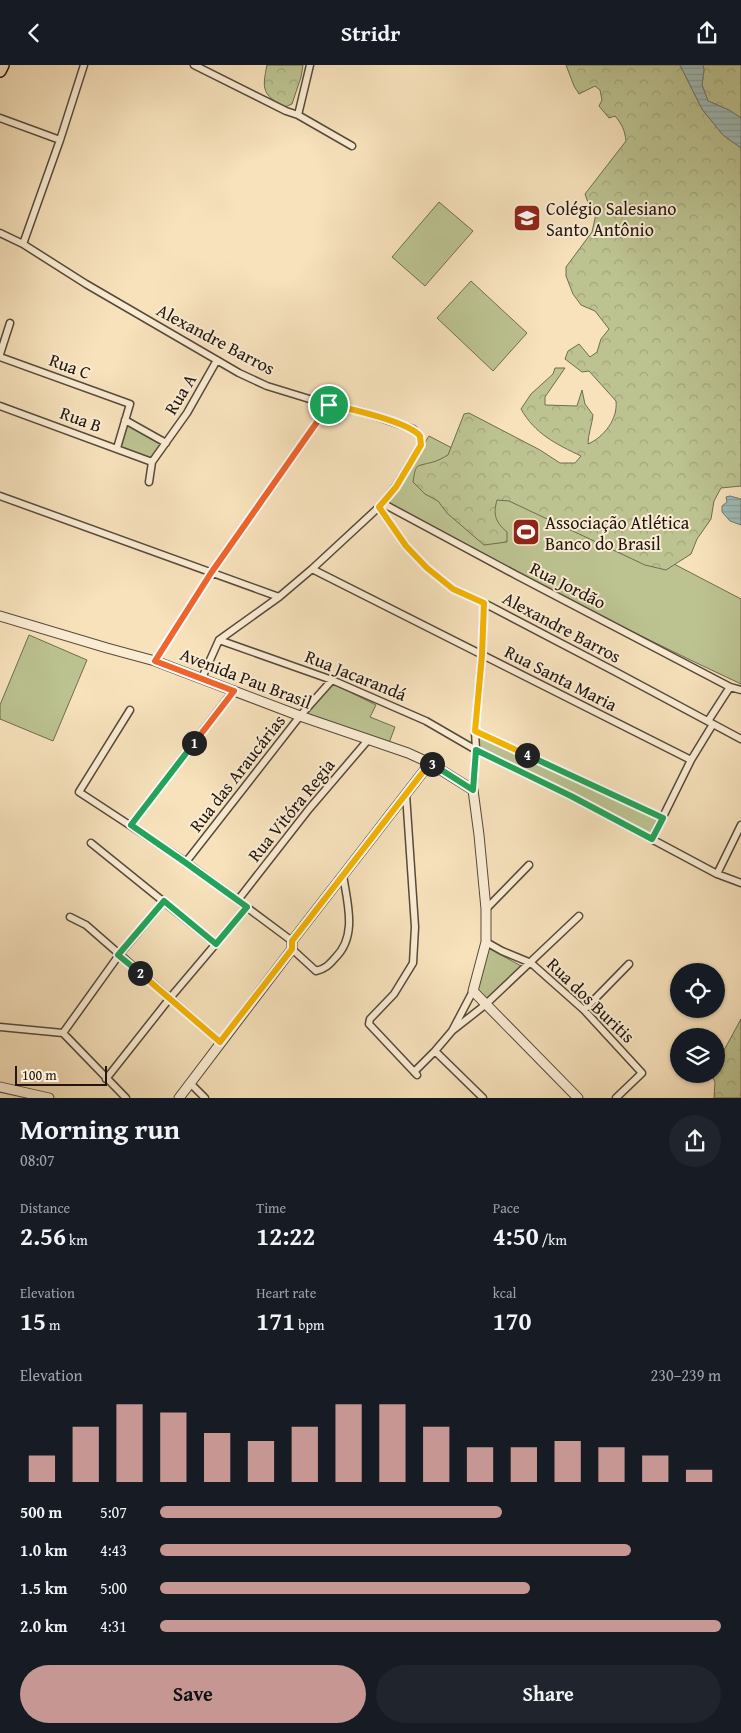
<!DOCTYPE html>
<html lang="en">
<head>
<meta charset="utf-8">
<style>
  :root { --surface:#171b24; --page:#20242c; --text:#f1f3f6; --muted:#9ea1a6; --accent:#c59692 }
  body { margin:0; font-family:"Gentium Book Plus",serif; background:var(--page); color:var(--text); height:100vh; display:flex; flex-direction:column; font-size:19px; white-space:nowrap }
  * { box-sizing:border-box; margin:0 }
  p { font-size:16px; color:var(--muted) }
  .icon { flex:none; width:28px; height:28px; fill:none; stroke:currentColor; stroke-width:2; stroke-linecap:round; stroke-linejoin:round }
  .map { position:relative; height:1033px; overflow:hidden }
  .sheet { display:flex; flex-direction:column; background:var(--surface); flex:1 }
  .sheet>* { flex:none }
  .controls { position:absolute; left:670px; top:898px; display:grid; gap:10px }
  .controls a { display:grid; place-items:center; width:55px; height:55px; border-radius:50%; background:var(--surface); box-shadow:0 1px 4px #0004; font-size:25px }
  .scale { position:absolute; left:15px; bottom:12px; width:92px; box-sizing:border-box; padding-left:5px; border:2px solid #211710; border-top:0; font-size:14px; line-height:18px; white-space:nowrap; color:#211710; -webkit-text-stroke:4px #faecd3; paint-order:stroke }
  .pin { position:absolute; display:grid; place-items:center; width:42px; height:42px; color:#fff; margin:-21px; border:2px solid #fff; border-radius:50%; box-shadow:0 1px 5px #0007 }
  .km { position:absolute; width:25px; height:25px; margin:-12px; border-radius:50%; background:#222; color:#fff; font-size:14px; line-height:25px; text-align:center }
  .round { display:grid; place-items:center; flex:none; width:52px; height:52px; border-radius:26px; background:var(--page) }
  .head { display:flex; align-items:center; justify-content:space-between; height:85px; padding:0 20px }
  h1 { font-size:28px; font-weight:700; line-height:38px }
  .metrics { display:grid; grid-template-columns:repeat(3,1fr); gap:8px; height:85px; padding:5px 20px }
  .metrics div { display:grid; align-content:center }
  .metrics b { font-size:25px; font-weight:700 }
  .metrics small { font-size:14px; font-weight:400 }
  .metrics p { font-size:14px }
  .chart { height:140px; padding:10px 20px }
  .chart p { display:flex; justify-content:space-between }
  .chart svg { width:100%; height:90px; margin-top:5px; stroke:var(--accent); stroke-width:6 }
  .action { display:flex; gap:10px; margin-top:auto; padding:10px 20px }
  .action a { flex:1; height:58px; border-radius:30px; background:var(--accent); color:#111; font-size:20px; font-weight:700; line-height:58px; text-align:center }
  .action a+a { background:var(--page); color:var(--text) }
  ul { padding:0 20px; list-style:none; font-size:16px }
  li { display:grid; grid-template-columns:80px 60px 1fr; align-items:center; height:38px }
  li i { height:12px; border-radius:6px; background:var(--accent) }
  header { display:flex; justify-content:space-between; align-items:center; height:65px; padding:0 20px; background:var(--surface); font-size:22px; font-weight:700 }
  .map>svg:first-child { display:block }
</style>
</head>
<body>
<header><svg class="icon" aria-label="back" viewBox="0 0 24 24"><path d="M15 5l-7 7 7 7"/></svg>Stridr<svg class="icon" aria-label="share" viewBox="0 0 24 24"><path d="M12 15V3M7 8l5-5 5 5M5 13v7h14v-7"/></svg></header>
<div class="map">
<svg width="741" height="1033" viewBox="0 0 741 1033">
  <defs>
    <pattern id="forest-crowns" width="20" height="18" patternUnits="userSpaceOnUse" patternTransform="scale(1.25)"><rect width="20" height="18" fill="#bcc391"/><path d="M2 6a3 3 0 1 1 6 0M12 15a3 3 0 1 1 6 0" fill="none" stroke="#a1a77c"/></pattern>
    <pattern id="water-rules" width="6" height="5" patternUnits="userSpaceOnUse" patternTransform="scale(1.25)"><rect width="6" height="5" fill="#9fbcb8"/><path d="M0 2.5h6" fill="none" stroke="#89a19d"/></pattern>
  </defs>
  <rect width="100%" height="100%" fill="#f7e2bc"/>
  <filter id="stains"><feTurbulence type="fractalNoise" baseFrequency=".004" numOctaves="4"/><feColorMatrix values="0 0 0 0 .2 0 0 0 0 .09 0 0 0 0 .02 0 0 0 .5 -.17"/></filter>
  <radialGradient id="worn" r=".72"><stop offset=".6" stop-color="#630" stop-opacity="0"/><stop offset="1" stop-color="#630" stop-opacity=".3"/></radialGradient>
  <path fill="#bcc391" stroke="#6e6d50" d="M439,137L473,166L425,221L392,192Z
    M471,216L527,268L493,306L437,253Z
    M127,357L163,378L151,395L119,381Z
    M429,371L741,534V619C621,563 503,501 387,438Z
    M29,570L87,595L53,676L0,654V640Z
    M334,619L376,640L370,652L395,662L389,678L306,648Z
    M477,671L658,753L650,770L478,683Z
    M487,882L521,901L484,936L475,926Z"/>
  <path fill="url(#forest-crowns)" stroke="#6e6d50" d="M267,0H303L301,12L292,39L285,42C262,30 262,24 267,0Z
    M566,0H680L702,44L723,70L741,83V421L721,423L714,436L711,454L697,474L691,489L666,505L645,500L509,436L497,435C493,449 495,457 507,467V477L484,480L447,448L438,436L425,429L413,417C416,397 416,402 433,397C438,396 444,392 448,390L464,349L469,348L540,385L560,398H575L581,391C556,379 535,369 521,344L531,329L553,309L555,303H565L545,332V340L577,341L582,325L585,339L593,350C592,360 588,369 588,379C604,372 618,354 616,336L589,306L582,307L565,294L568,286L579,279L590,292L597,287L601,274L609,264L595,246L581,240L573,229L566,211V202L592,167L596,149L590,143L585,129L626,76C625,66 622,59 615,51L609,53L599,41L602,35L600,25L595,21L579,29L574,21Z
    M703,0H741V53L729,45L708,36L702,20L704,5Z
    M741,954V1033H714L715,1017L711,1009H716V1000Z"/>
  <path fill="url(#water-rules)" stroke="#6d7a75" d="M680,0H703L704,5L702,20L708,36L729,45L741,53V83L723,70L702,44Z
    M730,431L741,434V460L730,456L722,447V441L727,437L726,432Z"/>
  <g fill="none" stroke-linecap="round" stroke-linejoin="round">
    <g stroke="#564a3b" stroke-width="9">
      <path id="minor" d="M194,0L286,46L298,50L310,0
        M298,50L352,81
        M0,53L60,75
        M0,168L23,179L86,219L239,308L267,321L329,340L363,347L413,364L420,371L421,380L396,421L379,442L406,481L427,503L453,524L484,538L614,606L741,674
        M23,179L60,75L84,0
        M0,289L10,258
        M0,292L130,339L117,383
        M0,341L152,397
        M125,355L166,378
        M149,417L152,397L187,348L217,295
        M0,431L279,532
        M382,438L516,510L730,622L741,625
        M312,504L691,695
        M219,575L332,615L426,656L476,685L571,731L717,809L741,818
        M155,596L211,508L329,340
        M202,613L219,575L279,532L312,504L379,442
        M130,645L79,727L186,797L292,876
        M708,656L730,622
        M475,666L663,753
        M473,725L476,685L475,666L482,590L484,538
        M406,729L415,862L413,898L394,929L370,954L369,959L417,1010
        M131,760L234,625
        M652,774L691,695L713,659
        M91,778L216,879
        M186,797L300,651L332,615
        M717,809L741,760
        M238,835L309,744L368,675
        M486,844L529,800
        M70,852L86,860L220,977
        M486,877L502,886L531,898L584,945L642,1008L616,1033
        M292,884L316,906C325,904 329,900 335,893C358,871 347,837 343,810
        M584,945L629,899
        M0,962L63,968L126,1033
        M452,966L485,940L579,851
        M63,968L119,890L164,836
        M435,986L483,1033
        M414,1007L435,986L452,966L473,926
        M106,1014L170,933L247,842
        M190,1018L205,1033"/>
    </g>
    <g stroke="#564a3b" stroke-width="11">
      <path id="tertiary" d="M0,551L107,583L155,596L300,651L408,688L430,698L473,725L479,770L486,844V877L473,926L578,1033
        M0,1022L49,1033
        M179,1033L292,884V876L430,698"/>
    </g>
    <g stroke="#211710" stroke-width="14">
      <path id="trunk" d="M0,6L3,0"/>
    </g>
    <use href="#minor" stroke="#faecd3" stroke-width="6"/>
    <use href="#tertiary" stroke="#faecd3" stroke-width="9"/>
    <use href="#trunk" stroke="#f7e2bc" stroke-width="11"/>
  </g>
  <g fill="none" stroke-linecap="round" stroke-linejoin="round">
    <g stroke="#fff" stroke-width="10">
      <path id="split-1" d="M194,678L234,626L155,596L211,508L329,340"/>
    </g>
    <g stroke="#fff" stroke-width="10">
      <path id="split-2" d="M140,908L118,890L164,836L216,879L247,842L186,798L131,760L194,678"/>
    </g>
    <g stroke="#fff" stroke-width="10">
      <path id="split-3" d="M140,908L220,977L292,884V876L430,698L432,699"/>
    </g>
    <g stroke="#fff" stroke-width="10">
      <path id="split-4" d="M432,699L473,725L476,685L571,731L652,774L663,753L527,690"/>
    </g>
    <g stroke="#fff" stroke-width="10">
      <path id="split-5" d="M329,340C348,343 409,357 420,371L421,380L396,422L379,442L406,481L427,503L453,524L484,538L482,590L475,666L527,690"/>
    </g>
    <use href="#split-1" stroke="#f0652b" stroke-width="6"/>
    <use href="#split-2" stroke="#22a559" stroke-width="6"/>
    <use href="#split-3" stroke="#f5b400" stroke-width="6"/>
    <use href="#split-4" stroke="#22a559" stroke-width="6"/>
    <use href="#split-5" stroke="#f5b400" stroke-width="6"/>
  </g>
  <defs>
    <g id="school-square" transform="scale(1.4375)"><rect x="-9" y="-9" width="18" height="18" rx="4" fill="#8f2418" stroke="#faecd3"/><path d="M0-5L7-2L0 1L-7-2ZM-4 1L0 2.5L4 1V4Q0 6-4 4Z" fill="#fff"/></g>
    <g id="stadium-square" transform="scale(1.4375)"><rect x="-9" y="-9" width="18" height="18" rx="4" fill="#8f2418" stroke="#faecd3"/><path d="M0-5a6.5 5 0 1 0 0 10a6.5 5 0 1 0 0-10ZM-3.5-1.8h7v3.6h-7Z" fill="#fff"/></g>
  </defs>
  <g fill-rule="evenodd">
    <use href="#school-square" x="527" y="153"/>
    <use href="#stadium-square" x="526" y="467"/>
  </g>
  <g text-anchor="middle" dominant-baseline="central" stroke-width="4" stroke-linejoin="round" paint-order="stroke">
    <g font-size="18" fill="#211710" stroke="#faecd3" text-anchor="start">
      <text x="546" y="143">Colégio Salesiano<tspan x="546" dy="21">Santo Antônio</tspan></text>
      <text x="545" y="457">Associação Atlética<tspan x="545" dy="21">Banco do Brasil</tspan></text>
    </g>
    <g font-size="18" fill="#211710" stroke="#faecd3">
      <text transform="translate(216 274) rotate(28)">Alexandre Barros</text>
      <text transform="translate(70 301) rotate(20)">Rua C</text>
      <text transform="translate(180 329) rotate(-59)">Rua A</text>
      <text transform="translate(81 354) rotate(20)">Rua B</text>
      <text transform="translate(568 520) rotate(27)">Rua Jordão</text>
      <text transform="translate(562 562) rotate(28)">Alexandre Barros</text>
      <text transform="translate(356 610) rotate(22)">Rua Jacarandá</text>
      <text transform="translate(246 613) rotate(21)">Avenida Pau Brasil</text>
      <text transform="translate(561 613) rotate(27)">Rua Santa Maria</text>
      <text transform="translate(237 708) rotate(-52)">Rua das Araucárias</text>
      <text transform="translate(291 745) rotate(-51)">Rua Vitóra Regia</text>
      <text transform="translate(591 935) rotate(44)">Rua dos Buritis</text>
    </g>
  </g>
  <rect width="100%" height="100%" filter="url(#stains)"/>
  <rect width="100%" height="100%" fill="url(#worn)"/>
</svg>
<div class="controls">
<a><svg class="icon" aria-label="locate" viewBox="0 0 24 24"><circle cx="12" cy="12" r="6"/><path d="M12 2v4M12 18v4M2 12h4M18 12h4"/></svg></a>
<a><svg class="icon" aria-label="layers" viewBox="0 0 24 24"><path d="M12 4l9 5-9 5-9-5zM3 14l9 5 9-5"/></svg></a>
</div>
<div class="scale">100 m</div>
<div class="pin" style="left:329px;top:340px;background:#1e9e55"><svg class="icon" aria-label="arrive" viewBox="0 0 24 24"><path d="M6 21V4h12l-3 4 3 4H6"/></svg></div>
<b class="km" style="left:194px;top:678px">1</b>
<b class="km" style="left:140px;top:908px">2</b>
<b class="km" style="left:432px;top:699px">3</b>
<b class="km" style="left:527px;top:690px">4</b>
</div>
<section class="sheet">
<div class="head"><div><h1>Morning run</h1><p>08:07</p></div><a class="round"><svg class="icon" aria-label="share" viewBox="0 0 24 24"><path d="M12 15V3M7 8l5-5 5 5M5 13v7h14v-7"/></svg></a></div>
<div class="metrics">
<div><p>Distance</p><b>2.56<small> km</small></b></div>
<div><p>Time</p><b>12:22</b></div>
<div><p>Pace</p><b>4:50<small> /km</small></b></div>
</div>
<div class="metrics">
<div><p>Elevation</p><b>15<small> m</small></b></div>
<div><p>Heart rate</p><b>171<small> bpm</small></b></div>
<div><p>kcal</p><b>170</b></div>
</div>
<div class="chart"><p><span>Elevation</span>230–239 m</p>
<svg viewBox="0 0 160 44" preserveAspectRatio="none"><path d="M5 44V31M15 44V17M25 44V6M35 44V10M45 44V20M55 44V24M65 44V17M75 44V6M85 44V6M95 44V17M105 44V27M115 44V27M125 44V24M135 44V27M145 44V31M155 44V38"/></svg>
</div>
<ul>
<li><b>500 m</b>5:07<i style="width:61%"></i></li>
<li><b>1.0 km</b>4:43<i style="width:84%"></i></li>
<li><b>1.5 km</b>5:00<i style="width:66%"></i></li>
<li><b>2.0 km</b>4:31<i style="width:100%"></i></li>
</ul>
<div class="action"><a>Save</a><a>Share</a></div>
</section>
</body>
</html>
